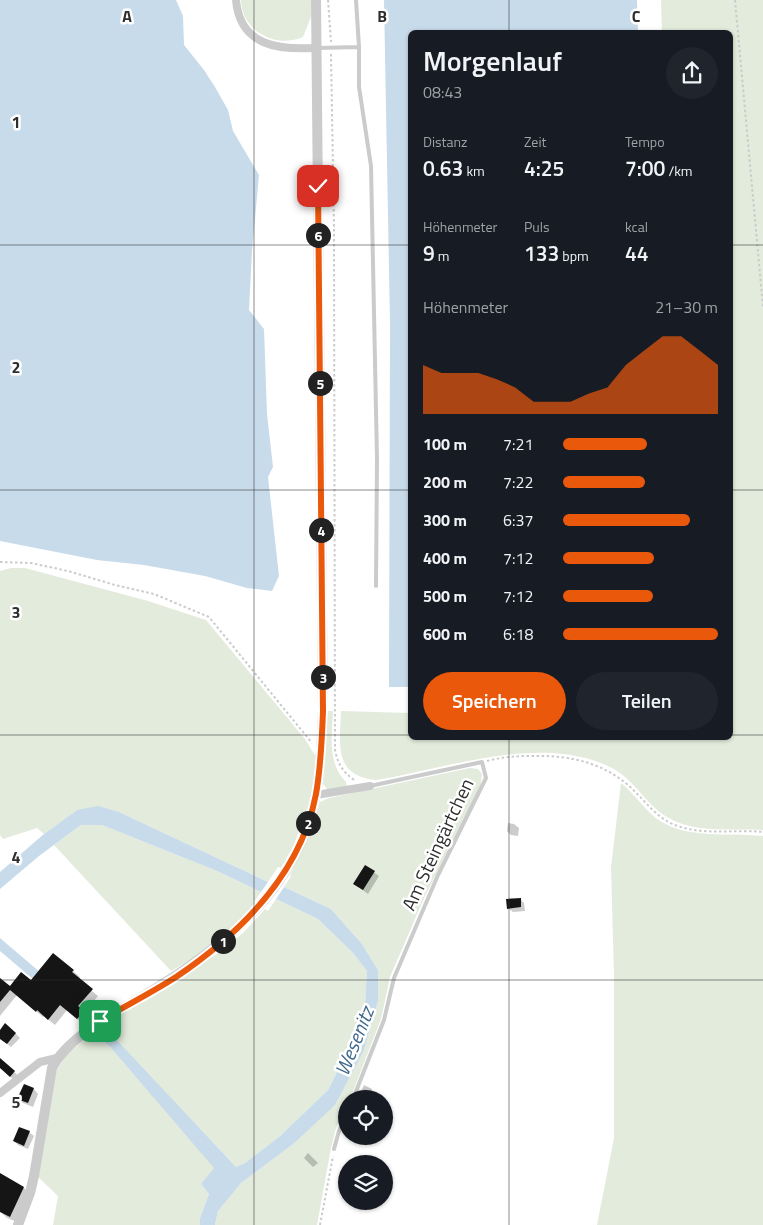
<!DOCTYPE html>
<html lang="de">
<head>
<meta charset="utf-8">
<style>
  :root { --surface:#171b24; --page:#20242c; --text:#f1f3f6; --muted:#9ea1a6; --accent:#ea580c }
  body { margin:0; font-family:"Titillium Web",sans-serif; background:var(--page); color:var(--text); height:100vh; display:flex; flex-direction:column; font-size:19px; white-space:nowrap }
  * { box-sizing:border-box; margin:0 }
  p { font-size:16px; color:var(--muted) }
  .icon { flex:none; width:28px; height:28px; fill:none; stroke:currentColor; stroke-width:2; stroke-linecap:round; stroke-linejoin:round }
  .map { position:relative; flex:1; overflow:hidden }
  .panel { position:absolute; left:408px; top:30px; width:325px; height:710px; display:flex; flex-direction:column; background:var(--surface); border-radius:8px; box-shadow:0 1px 4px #0004 }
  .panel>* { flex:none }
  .controls { position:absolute; left:338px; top:1090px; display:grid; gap:10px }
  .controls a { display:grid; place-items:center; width:55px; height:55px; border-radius:50%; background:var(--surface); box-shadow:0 1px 4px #0004; font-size:25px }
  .pin { position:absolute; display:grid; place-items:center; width:42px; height:42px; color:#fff; margin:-21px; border-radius:10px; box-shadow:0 2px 8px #0006 }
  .km { position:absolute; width:25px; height:25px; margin:-12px; border-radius:50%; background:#222; color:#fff; font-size:14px; line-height:25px; text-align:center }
  .round { display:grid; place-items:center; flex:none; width:52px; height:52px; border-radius:26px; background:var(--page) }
  .summary { display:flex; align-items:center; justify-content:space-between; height:85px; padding:0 15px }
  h1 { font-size:28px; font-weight:600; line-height:38px }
  .stats { display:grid; grid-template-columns:repeat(3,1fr); gap:8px; height:85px; padding:5px 15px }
  .stats div { display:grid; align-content:center }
  .stats b { font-size:21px; font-weight:600 }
  .stats small { font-size:14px; font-weight:400 }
  .stats p { font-size:14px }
  .chart { height:140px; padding:10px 15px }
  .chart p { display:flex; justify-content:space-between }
  .chart svg { width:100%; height:90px; margin-top:5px; fill:var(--accent); opacity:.7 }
  .action { display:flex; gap:10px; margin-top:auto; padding:10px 15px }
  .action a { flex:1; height:58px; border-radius:30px; background:var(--accent); color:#fff; font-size:20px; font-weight:600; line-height:58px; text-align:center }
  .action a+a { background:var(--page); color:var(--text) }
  ul { padding:0 15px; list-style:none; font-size:16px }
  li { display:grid; grid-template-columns:80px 60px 1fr; align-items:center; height:38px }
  li i { height:12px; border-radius:6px; background:var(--accent) }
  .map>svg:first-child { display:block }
</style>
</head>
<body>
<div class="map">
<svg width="763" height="1225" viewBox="0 0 763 1225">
  <rect width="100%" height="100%" fill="#fff"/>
  <path fill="#e3ebdc" d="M241,0H311V17L303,37C275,49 242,31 241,0Z
    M661,0H763V830C731,828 695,834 667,817C648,806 637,785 620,773C612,767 599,762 589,759C522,740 443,769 376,780C333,776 340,744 341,711L410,713V738H730V32H662Z
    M11,568H25L148,601L206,620L305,739L316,757L311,796L305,815L293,847L281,868L278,867L268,882L119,812L77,810L44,834L37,828L3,839L0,835V571Z
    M327,711H333C332,736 327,763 346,782L347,787L335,790L327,789L323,784L326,751Z
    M470,768L478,769L482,774L480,788L424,898L390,977L381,1019L350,1099H346V1106L336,1128L331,1148L317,1225H215L218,1211L228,1198L241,1183L292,1145L364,1050L378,1001V970L362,944L331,909L284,887L291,876L290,875L310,834L320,802L329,798Z
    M621,783C634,793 644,809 657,819C687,840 728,832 763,836V1225H597L614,1138V976L611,867Z
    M81,825H102L217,871L261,892L254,902L256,904L205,951L171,971L54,845Z
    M276,899L318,919L353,953L367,971L365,1004L349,1048L328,1090L279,1137L245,1163L236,1167L102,1026L215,955L243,933L265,909L268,911Z
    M94,1032L111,1048L215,1168L201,1184L209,1194L200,1218V1225H53L58,1196L38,1177L56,1072L66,1055Z"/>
  <path fill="#c8dbea" d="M0,0H176L183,16L184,45L204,70L215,87L228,110L233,131L259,175L252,251L249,310L264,329L267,414L273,467L268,477L279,576L272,591L247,588L205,576L144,565L97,560L0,541Z
    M384,0H637L638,32H410V687H389L390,324Z
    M98,806L119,812L268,882L261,892L217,871L102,825H81L39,856L0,889V872L44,834L77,810Z
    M284,887L331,909L362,944L378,970V1001L364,1050L335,1105L292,1145L241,1183L218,1211L215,1225H200V1218L209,1194L201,1184L214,1168L111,1048L94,1032L102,1026L112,1035L236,1167L245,1163L279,1137L328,1090L349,1048L365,1004L367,971L353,953L318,919L276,899Z
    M0,938L96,1020L88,1026L0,951Z"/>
  <path fill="#0003" d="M508,823L514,824L519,828L518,836L511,835L507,831Z
    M365,866L379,876L368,894L354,884Z
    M520,899L524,903L525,911L513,912L508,908Z
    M53,955L73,971L80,977L78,979L98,996L84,1013L89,1018L84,1025L67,1010L55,1025L44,1016L43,1017L17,995L0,1016V979L10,988L31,982Z
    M0,1032L15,1033L20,1038L11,1047L0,1038Z
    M0,1060L21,1078L17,1082L0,1068Z
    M24,1085L34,1089L38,1094L33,1107L23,1103L19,1099Z
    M364,1085L372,1089L369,1097L360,1094Z
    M29,1132L34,1136L28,1149L18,1145L14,1141Z
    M308,1153L318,1163L313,1167L304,1158Z
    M0,1175L24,1188L30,1194L17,1222L7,1218L0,1211Z"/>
  <path fill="#151515" d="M365,865L375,871L363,890L353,884Z
    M521,898V907L507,909L506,899Z
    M53,953L74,970L72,972L93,989L78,1006L84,1011L77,1019L60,1005L48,1020L37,1010L36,1012L10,990L0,1002V978L10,986L21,972L31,980Z
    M5,1023L16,1033L7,1044L0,1039V1030Z
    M0,1058L15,1071L10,1077L0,1068Z
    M24,1084L34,1088L28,1103L17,1099Z
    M19,1127L30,1131L24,1146L13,1141Z
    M0,1173L24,1187L10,1217L0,1212Z"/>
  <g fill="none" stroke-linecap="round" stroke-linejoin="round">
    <path stroke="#cbcbcb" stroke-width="2" stroke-dasharray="2.5 2.5" stroke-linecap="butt" d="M328,0L331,42
      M735,0L763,307
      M331,54L334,228L335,750C338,764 342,771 354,780
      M0,562L31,563L68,571L115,585L154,594L209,617L312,743
      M487,761C502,757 517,756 533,756C568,755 602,762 629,786C644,799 656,818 675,825C703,836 734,829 763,832
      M320,1225L333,1156"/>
    <path stroke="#cbcbcb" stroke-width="4" d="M356,0L359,47
      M318,48L359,47V87L371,166L377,459L376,586
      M353,1099L384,1020L394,978L438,875L486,778L482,762L370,786
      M334,1149L339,1131L346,1114"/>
    <path stroke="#cbcbcb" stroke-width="8" d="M236,0C240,46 278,50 315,48
      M316,795L370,786
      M0,1093L40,1062L57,1058"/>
    <path stroke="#cbcbcb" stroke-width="10" d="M18,1225L30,1193L34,1176L52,1068C67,1038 112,1015 140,998C220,950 298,891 316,794C321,766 322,739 323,711L316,0"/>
  </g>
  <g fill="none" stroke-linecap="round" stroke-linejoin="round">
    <g stroke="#fff" stroke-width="10">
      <path id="route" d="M100,1021C125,1006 151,993 176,977C241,933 301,874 316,794C321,766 322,739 323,711L318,186"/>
    </g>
    <use href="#route" stroke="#ea580c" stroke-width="6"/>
  </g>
  <path fill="none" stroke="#2e2e2e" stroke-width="1" stroke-opacity="0.55" d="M254,0V1225M509,0V32M0,245H410M730,245H763M0,490H410M730,490H763M0,735H410M730,735H763M509,738V1225M0,980H763"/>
  <g text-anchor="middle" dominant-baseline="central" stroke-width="5" stroke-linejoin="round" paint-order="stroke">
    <g font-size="19" fill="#2e2e2e" stroke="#fff">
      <text transform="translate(437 844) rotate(-65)">Am Steingärtchen</text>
    </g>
    <g font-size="20" font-style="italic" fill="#3f698c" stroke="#fff">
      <text transform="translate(354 1041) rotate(-68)">Wesenitz</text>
    </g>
  </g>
  <g font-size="16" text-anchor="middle" font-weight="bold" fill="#2e2e2e" stroke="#fff" stroke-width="5" stroke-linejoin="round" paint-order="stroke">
    <text x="127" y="22">A</text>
    <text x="382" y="22">B</text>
    <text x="636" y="22">C</text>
    <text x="16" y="128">1</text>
    <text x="16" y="373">2</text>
    <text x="16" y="618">3</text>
    <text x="16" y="863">4</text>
    <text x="16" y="1108">5</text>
  </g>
</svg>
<div class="controls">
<a><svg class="icon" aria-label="locate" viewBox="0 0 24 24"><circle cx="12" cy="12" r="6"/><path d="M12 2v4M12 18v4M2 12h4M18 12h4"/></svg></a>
<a><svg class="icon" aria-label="layers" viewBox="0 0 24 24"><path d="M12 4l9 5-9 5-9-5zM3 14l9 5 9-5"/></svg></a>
</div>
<div class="pin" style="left:100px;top:1021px;background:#1e9e55"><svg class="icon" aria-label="arrive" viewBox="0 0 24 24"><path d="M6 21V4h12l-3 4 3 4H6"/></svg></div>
<div class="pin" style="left:318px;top:186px;background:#d93025"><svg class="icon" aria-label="check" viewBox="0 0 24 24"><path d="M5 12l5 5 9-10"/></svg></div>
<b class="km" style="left:223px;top:941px">1</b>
<b class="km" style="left:308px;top:823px">2</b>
<b class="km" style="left:323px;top:677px">3</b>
<b class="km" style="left:321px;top:530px">4</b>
<b class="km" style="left:320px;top:383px">5</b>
<b class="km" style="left:318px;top:235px">6</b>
<section class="panel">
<div class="summary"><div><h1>Morgenlauf</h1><p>08:43</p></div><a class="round"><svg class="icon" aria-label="share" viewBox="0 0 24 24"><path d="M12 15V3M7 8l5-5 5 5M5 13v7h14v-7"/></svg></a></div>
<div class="stats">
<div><p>Distanz</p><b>0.63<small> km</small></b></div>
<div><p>Zeit</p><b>4:25</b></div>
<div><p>Tempo</p><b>7:00<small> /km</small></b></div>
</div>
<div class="stats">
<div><p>Höhenmeter</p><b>9<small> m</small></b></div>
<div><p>Puls</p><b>133<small> bpm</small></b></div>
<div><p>kcal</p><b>44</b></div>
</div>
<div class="chart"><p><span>Höhenmeter</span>21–30 m</p>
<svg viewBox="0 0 160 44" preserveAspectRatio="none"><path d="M0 44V20L10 24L20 24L30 24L40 27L50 31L60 38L70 38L80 38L90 34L100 31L110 20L120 13L130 6L140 6L150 13L160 20V44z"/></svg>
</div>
<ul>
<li><b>100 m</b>7:21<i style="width:54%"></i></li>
<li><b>200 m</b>7:22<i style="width:53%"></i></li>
<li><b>300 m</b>6:37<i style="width:82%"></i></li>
<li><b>400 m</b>7:12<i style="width:59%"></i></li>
<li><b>500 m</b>7:12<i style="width:58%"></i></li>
<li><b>600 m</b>6:18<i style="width:100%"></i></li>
</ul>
<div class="action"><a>Speichern</a><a>Teilen</a></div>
</section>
</div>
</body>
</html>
